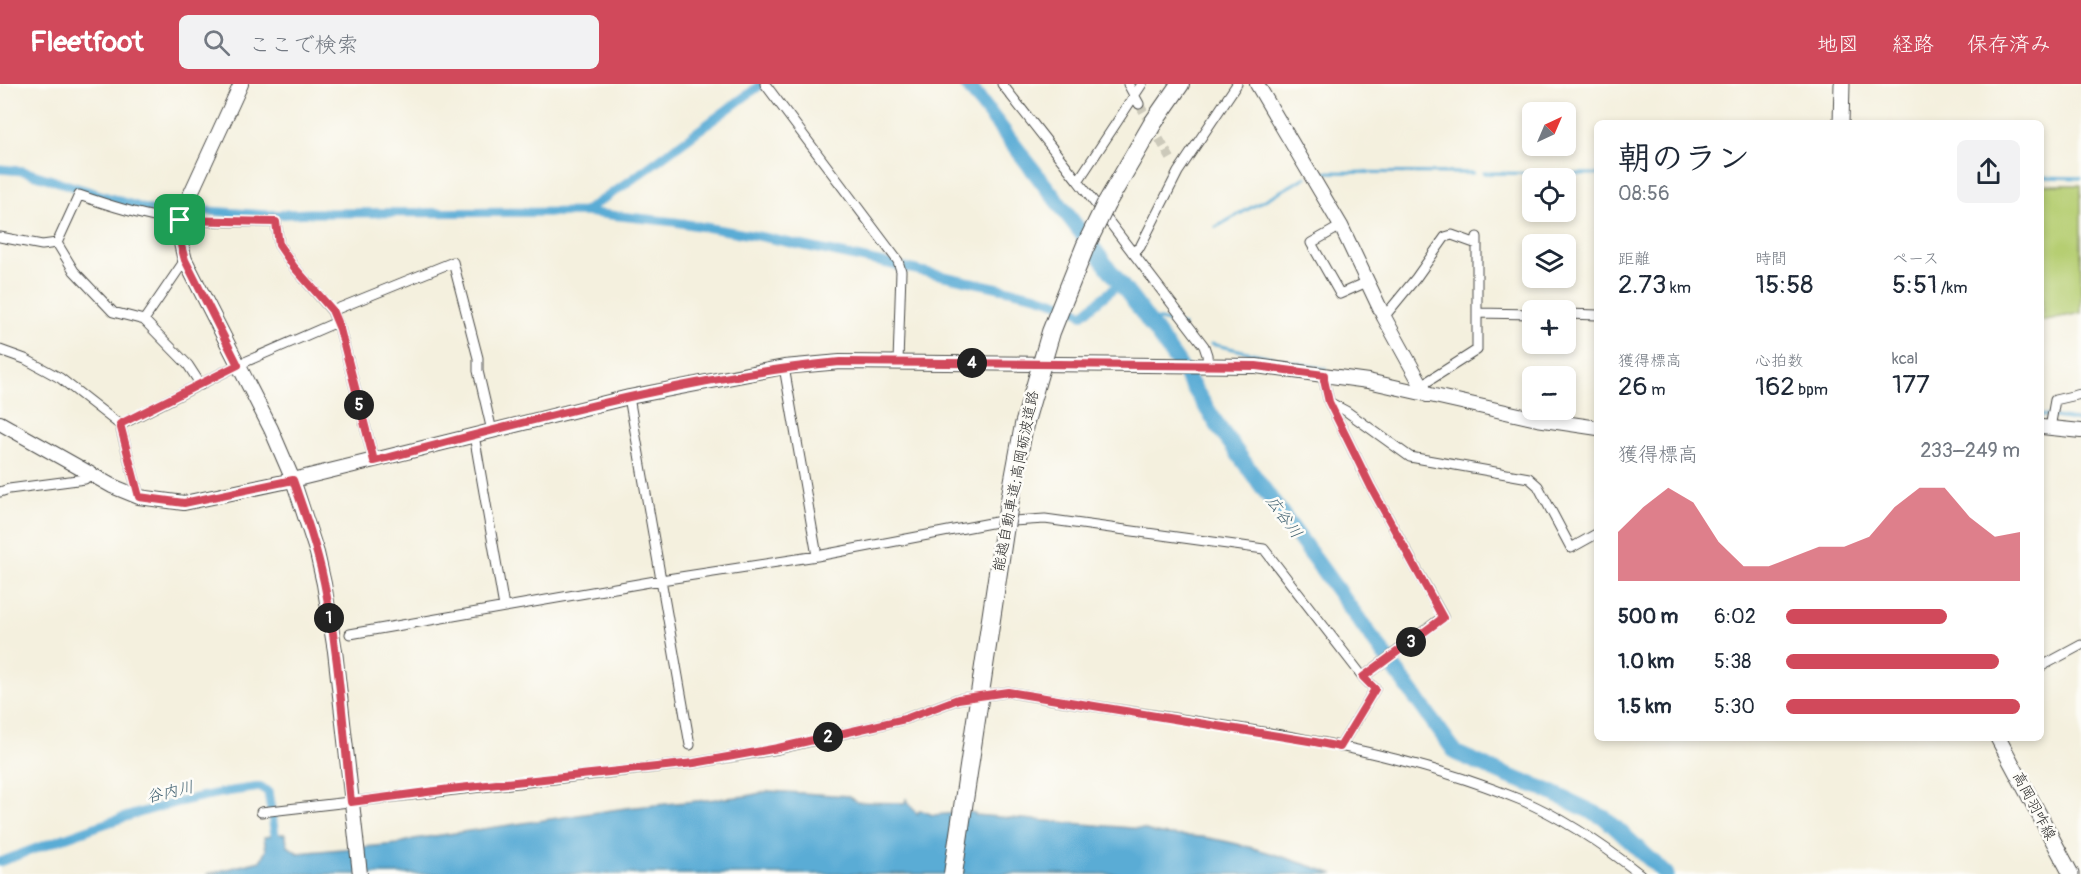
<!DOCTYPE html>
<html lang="ja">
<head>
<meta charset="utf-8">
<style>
  :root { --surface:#fff; --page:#f2f2f3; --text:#1f2937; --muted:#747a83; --accent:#d1495b }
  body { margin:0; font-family:Pangolin,"Klee One",sans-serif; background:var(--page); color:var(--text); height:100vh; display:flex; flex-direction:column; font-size:22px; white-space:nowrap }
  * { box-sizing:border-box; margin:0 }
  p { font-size:20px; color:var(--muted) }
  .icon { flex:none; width:33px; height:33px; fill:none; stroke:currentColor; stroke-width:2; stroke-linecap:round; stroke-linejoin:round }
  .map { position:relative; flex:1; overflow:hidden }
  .side { position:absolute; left:1594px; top:36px; width:450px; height:621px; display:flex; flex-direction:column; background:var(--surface); border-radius:9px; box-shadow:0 3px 9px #0003 }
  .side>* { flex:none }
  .needle { width:39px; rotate:44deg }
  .tools { position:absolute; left:1522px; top:18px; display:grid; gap:12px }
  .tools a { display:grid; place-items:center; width:54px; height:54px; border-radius:9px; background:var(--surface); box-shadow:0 3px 9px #0003; font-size:30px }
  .pin { position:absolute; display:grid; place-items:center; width:51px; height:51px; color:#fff; margin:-26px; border-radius:12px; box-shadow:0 3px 9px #0006 }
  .km { position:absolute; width:30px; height:30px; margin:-15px; border-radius:50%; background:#222; color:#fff; font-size:16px; line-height:30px; text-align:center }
  .round { display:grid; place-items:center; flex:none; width:63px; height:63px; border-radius:9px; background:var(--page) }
  .head { display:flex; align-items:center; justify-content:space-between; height:102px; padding:0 24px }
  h1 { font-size:33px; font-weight:600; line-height:45px }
  .figures { display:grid; grid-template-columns:repeat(3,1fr); gap:9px; height:102px; padding:6px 24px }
  .figures div { display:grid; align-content:center }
  .figures b { font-size:26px; font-weight:600 }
  .figures small { font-size:16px; font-weight:400 }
  .figures p { font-size:16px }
  .chart { height:168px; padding:12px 24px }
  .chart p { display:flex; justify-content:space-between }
  .chart svg { width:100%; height:108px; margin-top:6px; fill:var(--accent); opacity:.7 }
  ul { padding:0 24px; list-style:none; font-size:20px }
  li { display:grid; grid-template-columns:96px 72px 1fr; align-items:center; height:45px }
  li i { height:15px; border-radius:8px; background:var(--accent) }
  header { display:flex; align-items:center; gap:36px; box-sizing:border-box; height:84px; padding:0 30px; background:var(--accent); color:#fff }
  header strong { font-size:28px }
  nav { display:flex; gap:33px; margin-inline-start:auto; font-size:21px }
  .search { width:420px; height:54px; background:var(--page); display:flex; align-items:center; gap:15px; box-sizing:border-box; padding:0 21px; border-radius:9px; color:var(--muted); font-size:22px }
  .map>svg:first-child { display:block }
</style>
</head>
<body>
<header>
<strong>Fleetfoot</strong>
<div class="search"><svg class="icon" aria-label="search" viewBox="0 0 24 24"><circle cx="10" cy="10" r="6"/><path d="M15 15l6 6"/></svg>ここで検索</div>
<nav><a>地図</a><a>経路</a><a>保存済み</a></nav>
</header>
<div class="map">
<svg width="2081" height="790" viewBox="0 0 2081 790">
  <rect width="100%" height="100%" fill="#fdfcf7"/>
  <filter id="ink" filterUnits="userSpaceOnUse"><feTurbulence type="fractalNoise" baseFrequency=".0167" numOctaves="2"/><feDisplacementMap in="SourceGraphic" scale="12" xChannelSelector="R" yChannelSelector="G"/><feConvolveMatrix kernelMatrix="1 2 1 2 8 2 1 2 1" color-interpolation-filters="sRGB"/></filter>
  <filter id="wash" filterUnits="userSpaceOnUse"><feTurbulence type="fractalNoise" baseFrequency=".008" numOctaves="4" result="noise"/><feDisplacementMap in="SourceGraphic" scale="24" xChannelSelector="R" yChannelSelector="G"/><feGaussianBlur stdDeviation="1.35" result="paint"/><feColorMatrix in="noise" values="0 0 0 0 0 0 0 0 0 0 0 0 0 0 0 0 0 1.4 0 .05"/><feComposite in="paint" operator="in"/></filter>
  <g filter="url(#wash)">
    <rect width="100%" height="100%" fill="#f4f0de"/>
    <path fill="#b6ce72" stroke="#707c4e" stroke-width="1.5" d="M2042,101H2081V229L2042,237Z"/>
    <path fill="#5aacd5" stroke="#426c80" stroke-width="1.5" d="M769,707L849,712L857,718L905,719L906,715L917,730L920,726L933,731L970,728L975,729V731L1143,745C1164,754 1185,750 1208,754C1250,761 1292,776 1334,790H207L260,777L266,766L264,753L282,750H285L288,762L298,769L397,760L414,755L626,724L747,712Z"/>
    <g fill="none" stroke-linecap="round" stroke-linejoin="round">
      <path stroke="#5aacd5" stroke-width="3" d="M1314,88L1473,89
        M1483,89L1598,90
        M2042,93L2081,94
        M1216,143L1306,93
        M1144,232L1184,242
        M1211,260L1325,285
        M2042,331L2081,337"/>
      <path stroke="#5aacd5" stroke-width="9" d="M0,85L23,87L149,126H193L267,131L311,129L583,128L675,138L763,153L1037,212L1074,224L1082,231L1119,200
        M583,128L623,102L762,0
        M0,778C84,746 170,713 261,703L268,708L277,763"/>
      <path stroke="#5aacd5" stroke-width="16" d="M967,0L1139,224L1178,279L1220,345L1456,669L1508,692L1544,705L1605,734L1666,790"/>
    </g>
  </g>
  <g filter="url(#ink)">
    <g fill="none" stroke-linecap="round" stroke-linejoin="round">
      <path stroke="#ccc9ba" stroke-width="9" stroke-dasharray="9 4.5" stroke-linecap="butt" d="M1139,20L1172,77"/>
      <g stroke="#494946" stroke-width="11">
        <path id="street" d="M765,0L898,177L901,187L898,278
          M1002,0L1078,97
          M1128,0L1139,20
          M1142,0L1078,97L1204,262L1207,271L1208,282
          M1341,142L1311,159L1340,210L1367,198
          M0,153L42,161L57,159
          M1132,168L1140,163L1178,88L1237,0
          M332,227L453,178L478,274V287L492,347
          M1477,229L1533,230
          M1566,230L1598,231
          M1384,233L1416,194L1445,153L1452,151L1477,160
          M144,236L185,176
          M0,266L25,275L60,294L120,341L139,413
          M784,283L817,472
          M1325,291L1324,296L1329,318L1346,327L1410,373L1529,394L1538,402L1571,464L1598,449
          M201,301L188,281L144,236L113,228L74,187L57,159L79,111C105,120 132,129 160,134C198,139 238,137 276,138L279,161L294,183L332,227L340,245L374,377
          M1422,301L1477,266V153
          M629,313L690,661
          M1329,318L1371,403L1443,533L1363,593
          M120,341L238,281L337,238
          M2050,344L2055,316L2081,310
          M474,351L504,523
          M0,408L9,405L85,395L89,389
          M350,550L661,496L817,472L996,438L1045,435L1264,465L1363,593L1375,605L1340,663
          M2042,582L2081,561
          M261,728L694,679L778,665L905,635L958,615L1008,608C1178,639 1359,649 1521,716C1564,734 1603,761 1640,790"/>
      </g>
      <g stroke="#494946" stroke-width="16">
        <path id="secondary" d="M241,0L185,122C178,144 179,154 185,176L271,345L293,396L317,469L324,500L335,567L360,790
          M1257,0L1341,142L1384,233L1427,311
          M0,339L112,402L139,413L184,419L293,396L629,313L784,283L840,278L1256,282L1368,297L1537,335L1598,344
          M2042,343L2081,347"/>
      </g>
      <g stroke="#494946" stroke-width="17">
        <path id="primary" d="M1841,39L1842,0
          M1998,654L2071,790"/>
      </g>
      <g stroke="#494946" stroke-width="20">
        <path id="highway" d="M1106,120L1153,39L1180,0"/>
      </g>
      <use href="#street" stroke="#fff" stroke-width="9"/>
      <use href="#secondary" stroke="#fff" stroke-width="14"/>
      <use href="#primary" stroke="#fff" stroke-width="15"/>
      <use href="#highway" stroke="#fff" stroke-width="18"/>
      <g stroke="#494946" stroke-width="20" stroke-linecap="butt">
        <path id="highway-bridge" d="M953,790L1004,448L1024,341L1051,248L1085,163L1106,120"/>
      </g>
      <use href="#highway-bridge" stroke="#fff" stroke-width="18"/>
    </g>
  </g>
  <g fill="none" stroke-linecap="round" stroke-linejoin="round" filter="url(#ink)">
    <g stroke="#fff" stroke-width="12">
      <path id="route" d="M180,136L276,138L279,161L294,183L332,226L340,245L374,377C527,338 682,293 840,278L1256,282L1324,291V296L1329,318L1371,403L1443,534L1363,593L1375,605L1340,663L1315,658L1008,608L958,615L905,635L778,664L694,679L450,705L351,718C343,645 339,570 324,498C317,464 305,430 293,396L184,419L139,413L120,340L238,281L185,176L179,154Z"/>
    </g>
    <use href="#route" stroke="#d1495b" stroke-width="8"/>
  </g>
  <g text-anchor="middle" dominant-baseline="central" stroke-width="5" stroke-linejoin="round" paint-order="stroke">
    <g font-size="15" fill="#2b2b2b" stroke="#fdfcf7">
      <text transform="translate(1016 397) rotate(-79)">能越自動車道;高岡砺波道路</text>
      <text transform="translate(2034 722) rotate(62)">高岡羽咋線</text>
    </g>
    <g font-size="16" font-style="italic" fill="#3e5f6f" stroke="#fdfcf7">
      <text transform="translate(1284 433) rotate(54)">広谷川</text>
      <text transform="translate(170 708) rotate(-13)">谷内川</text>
    </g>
  </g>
</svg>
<div class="tools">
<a><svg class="needle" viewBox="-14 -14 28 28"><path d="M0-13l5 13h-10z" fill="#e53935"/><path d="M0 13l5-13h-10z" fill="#747a83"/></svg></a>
<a><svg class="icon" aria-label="locate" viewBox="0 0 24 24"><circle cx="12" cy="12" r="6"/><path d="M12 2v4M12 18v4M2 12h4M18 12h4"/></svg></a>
<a><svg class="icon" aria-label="layers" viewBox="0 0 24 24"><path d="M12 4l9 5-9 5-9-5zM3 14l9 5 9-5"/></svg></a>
<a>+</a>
<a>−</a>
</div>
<div class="pin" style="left:180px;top:136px;background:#1e9e55"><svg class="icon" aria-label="arrive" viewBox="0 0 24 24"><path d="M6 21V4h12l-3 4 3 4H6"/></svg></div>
<b class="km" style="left:329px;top:534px">1</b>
<b class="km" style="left:828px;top:653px">2</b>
<b class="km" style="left:1411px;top:558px">3</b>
<b class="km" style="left:972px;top:279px">4</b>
<b class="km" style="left:359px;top:321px">5</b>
<section class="side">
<div class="head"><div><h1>朝のラン</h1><p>08:56</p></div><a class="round"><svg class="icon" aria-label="share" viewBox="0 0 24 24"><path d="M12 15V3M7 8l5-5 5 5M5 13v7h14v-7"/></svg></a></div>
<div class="figures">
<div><p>距離</p><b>2.73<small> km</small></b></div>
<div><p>時間</p><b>15:58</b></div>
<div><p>ペース</p><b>5:51<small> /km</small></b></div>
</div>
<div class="figures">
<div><p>獲得標高</p><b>26<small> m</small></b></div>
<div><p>心拍数</p><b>162<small> bpm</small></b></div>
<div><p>kcal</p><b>177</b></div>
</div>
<div class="chart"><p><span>獲得標高</span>233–249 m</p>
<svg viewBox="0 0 160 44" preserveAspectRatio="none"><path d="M0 44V24L10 14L20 6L30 12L40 28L50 38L60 38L70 34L80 30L90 30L100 26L110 14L120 6L130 6L140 18L150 26L160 24V44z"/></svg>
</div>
<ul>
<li><b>500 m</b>6:02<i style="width:69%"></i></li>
<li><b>1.0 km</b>5:38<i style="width:91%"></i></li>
<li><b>1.5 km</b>5:30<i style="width:100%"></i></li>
</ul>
</section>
</div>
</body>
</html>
